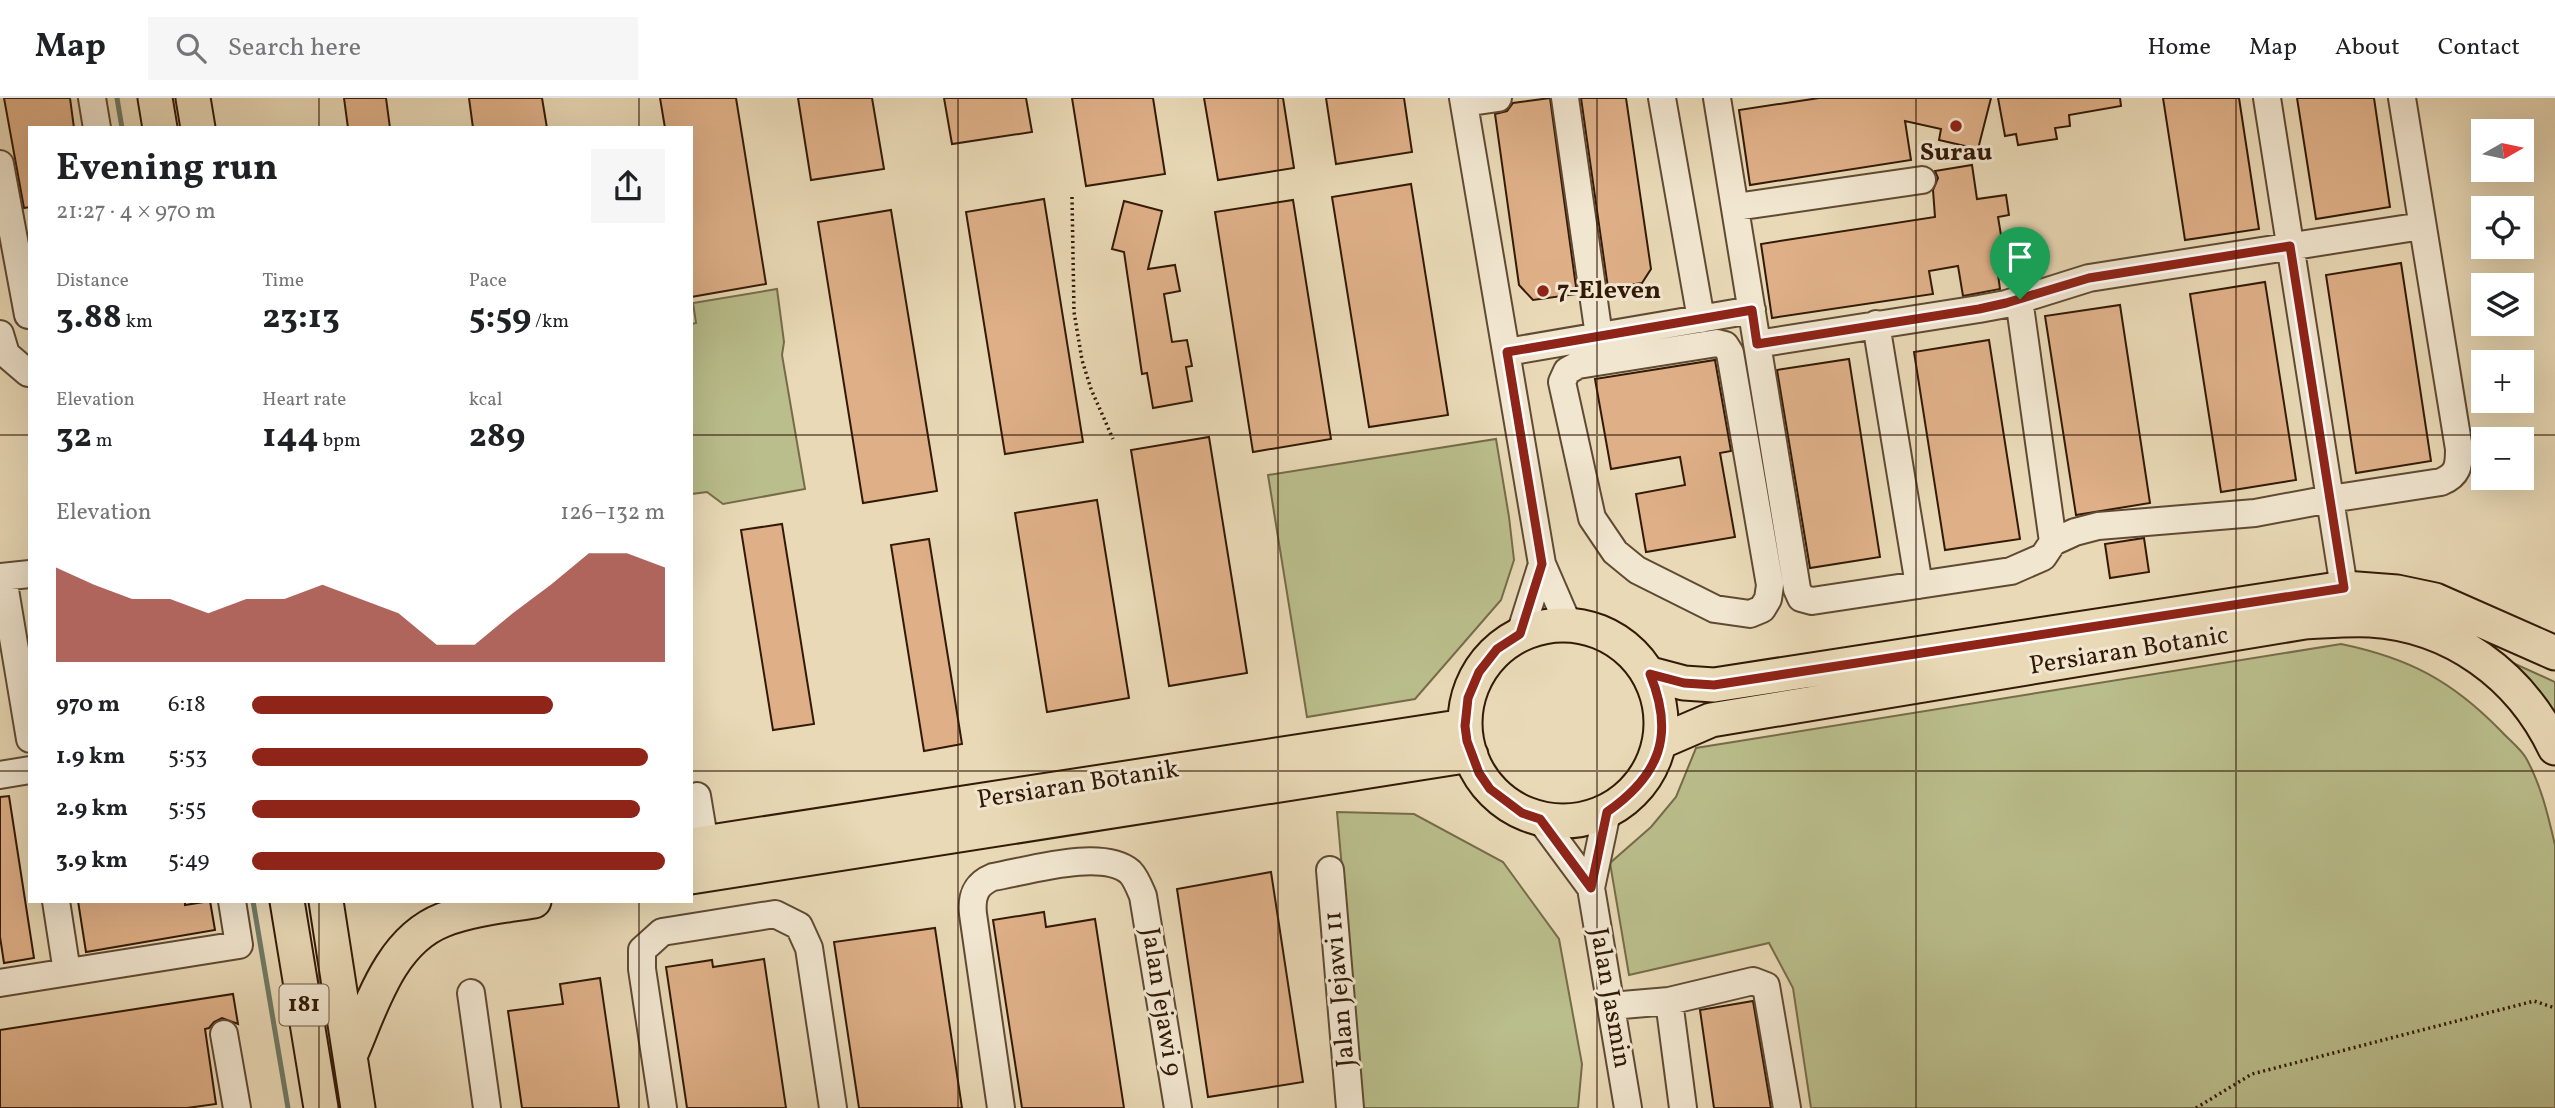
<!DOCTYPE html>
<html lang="en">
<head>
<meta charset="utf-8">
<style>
  :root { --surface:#fff; --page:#f6f6f6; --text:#202124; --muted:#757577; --line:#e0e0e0; --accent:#8f2418 }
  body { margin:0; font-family:Vollkorn,serif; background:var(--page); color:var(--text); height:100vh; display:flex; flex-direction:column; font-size:26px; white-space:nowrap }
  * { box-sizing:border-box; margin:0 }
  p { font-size:23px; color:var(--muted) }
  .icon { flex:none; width:38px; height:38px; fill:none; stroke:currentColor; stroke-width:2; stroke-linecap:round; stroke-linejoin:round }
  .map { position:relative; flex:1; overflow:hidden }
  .sheet { position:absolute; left:28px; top:28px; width:665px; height:777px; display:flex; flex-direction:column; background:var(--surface); border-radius:0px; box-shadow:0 7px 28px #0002 }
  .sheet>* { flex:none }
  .needle { width:46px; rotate:81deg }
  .buttons { position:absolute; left:2471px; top:21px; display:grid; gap:14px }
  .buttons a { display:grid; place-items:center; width:63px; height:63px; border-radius:0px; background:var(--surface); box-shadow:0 7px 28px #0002; font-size:35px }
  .pin { position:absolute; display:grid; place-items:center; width:60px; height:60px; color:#fff; margin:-72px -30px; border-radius:50% 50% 50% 0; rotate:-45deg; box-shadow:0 0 7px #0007 }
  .pin .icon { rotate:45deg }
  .round { display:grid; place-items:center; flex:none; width:74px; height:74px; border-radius:0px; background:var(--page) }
  .head { display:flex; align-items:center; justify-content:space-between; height:119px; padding:0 28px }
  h1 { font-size:38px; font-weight:700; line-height:52px }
  .metrics { display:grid; grid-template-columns:repeat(3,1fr); gap:10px; height:119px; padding:7px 28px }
  .metrics div { display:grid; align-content:center }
  .metrics b { font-size:35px; font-weight:700 }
  .metrics small { font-size:19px; font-weight:400 }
  .metrics p { font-size:19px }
  .chart { height:196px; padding:14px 28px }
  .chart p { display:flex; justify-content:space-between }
  .chart svg { width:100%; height:126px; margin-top:7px; fill:var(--accent); opacity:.7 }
  ul { padding:0 28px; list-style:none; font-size:23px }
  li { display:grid; grid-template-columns:112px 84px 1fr; align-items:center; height:52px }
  li i { height:18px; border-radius:9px; background:var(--accent) }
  header { display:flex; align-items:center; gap:42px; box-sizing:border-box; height:98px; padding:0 35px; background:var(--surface); border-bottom:2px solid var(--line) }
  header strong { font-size:33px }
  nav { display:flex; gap:38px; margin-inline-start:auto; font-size:24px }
  .search { width:490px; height:63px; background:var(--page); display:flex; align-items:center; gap:18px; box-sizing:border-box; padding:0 24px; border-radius:0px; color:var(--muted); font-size:26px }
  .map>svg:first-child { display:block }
</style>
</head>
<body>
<header>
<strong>Map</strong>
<div class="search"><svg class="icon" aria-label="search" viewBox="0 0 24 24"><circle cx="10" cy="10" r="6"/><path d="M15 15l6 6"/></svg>Search here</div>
<nav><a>Home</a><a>Map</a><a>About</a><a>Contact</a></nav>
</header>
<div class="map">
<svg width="2555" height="1010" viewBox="0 0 2555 1010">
  <rect width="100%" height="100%" fill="#e9d9b6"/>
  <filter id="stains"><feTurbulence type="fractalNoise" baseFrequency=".00286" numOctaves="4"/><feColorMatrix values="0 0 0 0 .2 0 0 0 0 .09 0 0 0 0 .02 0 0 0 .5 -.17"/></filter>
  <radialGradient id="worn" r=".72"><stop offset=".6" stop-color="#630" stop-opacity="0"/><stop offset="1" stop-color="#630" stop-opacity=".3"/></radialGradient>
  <path fill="#babe8c" stroke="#766c4a" stroke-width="2" d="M777,191L784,244L782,257L805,391L723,406L707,394L691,396V226L696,225L693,205Z
    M1496,341L1509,419L1514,462L1501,502L1415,601L1307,619L1268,377Z
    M2341,546C2409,560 2452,583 2500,632C2508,641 2520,650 2526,660C2541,687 2548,717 2555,747V1010H1811L1793,890L1769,845L1629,877L1610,765L1651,729L1676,699L1696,650Z
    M2502,560L2555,584V620Z
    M1337,714L1414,716L1503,764L1559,841L1582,966L1578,1010H1363Z"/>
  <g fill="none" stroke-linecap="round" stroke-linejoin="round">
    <path stroke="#707b68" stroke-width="5" d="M117,0L122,30
      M253,803L288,1010"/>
  </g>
  <path fill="#dfb088" stroke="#331a07" stroke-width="2" d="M4,0H70L74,30H30V109L24,110Z
    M344,0H386L390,30H348Z
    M469,0H542L547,30H473Z
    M660,0H736L766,186L691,199V30H665Z
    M798,0H872L884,71L811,82Z
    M944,0H1026L1032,34L952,46Z
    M1072,0H1153L1165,76L1086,88Z
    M1204,0H1283L1294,70L1218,82Z
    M1326,0H1404L1412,54L1336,66Z
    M1550,0L1577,196L1533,202L1519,187L1495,16L1507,13L1513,5Z
    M1581,0H1626L1651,171L1642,185L1608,190Z
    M1819,0H1991L1978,51L1939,42L1941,31L1905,23L1911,62L1750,87L1739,12Z
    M1998,0H2120L2121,8L2069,17L2070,28L2055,30L2057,41L2018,47L2016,36L2005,38Z
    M2163,0H2239L2259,131L2185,142Z
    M2297,0H2374L2390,109L2316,121Z
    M1972,67L1977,101L2006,97L2009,117L1998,119L2005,161L1996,162L2000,191L1963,198L1958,168L1929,173L1933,196L1772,220L1761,146L1935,119L1933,92L1938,80L1935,73Z
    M1411,86L1448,317L1369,329L1332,99Z
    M1044,101L1083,344L1005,356L966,114Z
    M1293,102L1331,341L1253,354L1215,114Z
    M1124,103L1162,113L1148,171L1175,167L1180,193L1164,196L1172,244L1187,242L1192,268L1186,269L1192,303L1153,310L1147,275L1142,276L1124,154L1112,151Z
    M891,112L937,393L863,405L818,124Z
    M2401,165L2431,363L2356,375L2326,177Z
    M2265,184L2296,382L2221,394L2190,196Z
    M2120,207L2150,405L2076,417L2045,218Z
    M1989,242L2020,441L1945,452L1914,254Z
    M1849,261L1880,459L1810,470L1777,272Z
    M1715,262L1731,353L1720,355L1735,439L1646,454L1636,396L1685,387L1680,359L1611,371L1595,281Z
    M1209,339L1247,575L1169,588L1131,352Z
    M1097,402L1129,600L1047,614L1015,415Z
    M782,426L814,626L773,632L741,432Z
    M2144,440L2149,474L2110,480L2105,446Z
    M929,441L962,646L924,653L891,447Z
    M9,698L34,860L4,865L0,839V699Z
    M1271,774L1303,984L1208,999L1177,791Z
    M78,803H185V807L210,803L215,832L86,854Z
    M1044,814L1046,829L1095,821L1124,1010H1022L993,822Z
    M935,830L962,1010H859L834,844Z
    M764,861L786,1010H687L666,869L712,862L713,869Z
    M600,880L619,1010H522L508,913L563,906L560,886Z
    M233,896L238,926L222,920L214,924L209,930L205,931L216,1006L187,1010H0V932Z
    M1753,903L1771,1010H1714L1700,912Z"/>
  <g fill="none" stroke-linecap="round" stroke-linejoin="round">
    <g stroke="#604a33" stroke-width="30">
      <path id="minor" d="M92,0L97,30
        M1463,0L1542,466L1520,536
        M1565,0L1599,238
        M1662,0L1701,221
        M1717,0L1797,491L1801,500L1812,503L2011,473L2043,459L2053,444L2075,434L2098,428L2255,415L2330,401L2441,384C2458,377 2459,368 2459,351L2402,0
        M2267,0L2344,490
        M1464,5L1498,0
        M0,66L28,217H30
        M1736,109L1922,82
        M2019,201L2053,444
        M1876,226L1919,487
        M0,236L6,256L28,275
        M1717,245L1725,247L1730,255L1770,487L1768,501L1762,511L1750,516L1715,511L1637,472L1615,454L1592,420L1562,284L1567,273L1578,267Z
        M1757,246L1979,211L2006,206L2089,180L2422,128
        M1507,254L1752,212
        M1542,466L1568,526
        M0,479L30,476
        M3,480L30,641
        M0,677L30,672
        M697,698L708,764
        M1607,714L1591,790L1628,1010
        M1540,721L1591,790
        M1330,772L1350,1010
        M56,803L67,874
        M0,885L239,847L232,803
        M471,895L487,1010
        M1669,903L1753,883L1766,888L1787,1010
        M1611,908L1669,903L1683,1010
        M224,936L237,1010
        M663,1010L642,871V852L662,834L775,816L799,828L809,850L833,1010
        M1001,1010L973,816C971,797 976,786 993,779C1028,773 1102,750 1130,774C1136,780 1140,791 1143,798L1178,1010"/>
    </g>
    <g stroke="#331a07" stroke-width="37">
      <path id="major" d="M155,0L160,30
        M193,0L198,30
        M1465 625a98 98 0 1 1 196 0a98 98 0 1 1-196 0Z
        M1650,576L1684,585L1714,587L2344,490L2397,494L2435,502L2555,555
        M1660,644L1711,622L2305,524C2327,523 2349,521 2370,522C2452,527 2520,577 2555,650
        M691,747L1465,628
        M691,779L1471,657
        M287,803L321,1010
        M326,803L358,1010
        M350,958C371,910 389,843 443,822C472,811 503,808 534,803"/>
    </g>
    <path stroke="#331a07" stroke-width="3.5" stroke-dasharray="2 3.5" stroke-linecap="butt" d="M1072,99L1074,214L1082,262L1091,291L1113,341
      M2196,1010L2252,976L2534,903L2555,910"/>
    <use href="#minor" stroke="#f1e6d0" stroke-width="26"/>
    <use href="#major" stroke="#e9d9b6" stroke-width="33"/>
  </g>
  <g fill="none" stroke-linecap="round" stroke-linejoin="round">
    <g stroke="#fff" stroke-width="14">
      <path id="route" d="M2290,148L2344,490L1714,587L1684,585L1650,576C1675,637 1660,677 1607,714L1591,790L1540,721L1522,715L1490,691L1479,675L1467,643L1465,628L1468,600L1479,574L1497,551L1520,536L1542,466L1507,254L1752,212L1757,246L1979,211L2006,205L2089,180Z"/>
    </g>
    <use href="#route" stroke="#8f2418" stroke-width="9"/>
  </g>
  <path fill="none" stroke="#331a07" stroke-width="2" stroke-opacity="0.55" d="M319,0V30M639,0V30M958,0V1010M1278,0V1010M1597,0V1010M1916,0V1010M2236,0V1010M0,337H30M691,337H2555M0,673H30M691,673H2555M319,803V1010M639,803V1010"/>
  <g fill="#8f2418" stroke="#f1e6d0" stroke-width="2.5">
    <circle cx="1956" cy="28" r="7"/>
    <circle cx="1543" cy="193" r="7"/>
  </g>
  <g text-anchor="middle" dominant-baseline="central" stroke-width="6" stroke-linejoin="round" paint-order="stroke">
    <rect fill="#f1e6d0" stroke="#6c5743" stroke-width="2" x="279.5" y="886.5" width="49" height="41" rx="5"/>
    <g font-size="24" font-weight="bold" fill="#331a07">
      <text x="304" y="907">181</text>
    </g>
    <g font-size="26" font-weight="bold" fill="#331a07" stroke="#f1e6d0">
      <text x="1956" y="55">Surau</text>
      <text x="1557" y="193" text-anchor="start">7-Eleven</text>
    </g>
    <g font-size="26" fill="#331a07" stroke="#f1e6d0">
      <text transform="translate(2129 553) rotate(-9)">Persiaran Botanic</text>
      <text transform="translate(1078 687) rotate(-9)">Persiaran Botanik</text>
      <text transform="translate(1340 891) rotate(-95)">Jalan Jejawi 11</text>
      <text transform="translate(1610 900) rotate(80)">Jalan Jasmin</text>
      <text transform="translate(1161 904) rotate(81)">Jalan Jejawi 9</text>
    </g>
  </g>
  <rect width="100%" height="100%" filter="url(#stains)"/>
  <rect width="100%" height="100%" fill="url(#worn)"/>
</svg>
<div class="buttons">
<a><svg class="needle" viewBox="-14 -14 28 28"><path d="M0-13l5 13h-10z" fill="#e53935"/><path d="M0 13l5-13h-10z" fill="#757577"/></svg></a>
<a><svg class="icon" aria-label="locate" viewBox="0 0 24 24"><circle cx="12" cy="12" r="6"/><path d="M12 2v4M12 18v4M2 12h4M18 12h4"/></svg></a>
<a><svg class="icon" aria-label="layers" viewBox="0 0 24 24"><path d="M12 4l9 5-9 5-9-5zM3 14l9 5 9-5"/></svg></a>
<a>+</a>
<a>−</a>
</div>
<div class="pin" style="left:2020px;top:201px;background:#1e9e55"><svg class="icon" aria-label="arrive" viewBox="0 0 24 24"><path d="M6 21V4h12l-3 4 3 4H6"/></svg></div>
<section class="sheet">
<div class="head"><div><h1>Evening run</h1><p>21:27 · 4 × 970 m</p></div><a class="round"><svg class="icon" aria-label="share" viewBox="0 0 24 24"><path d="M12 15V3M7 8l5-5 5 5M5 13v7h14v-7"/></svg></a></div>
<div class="metrics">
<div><p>Distance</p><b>3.88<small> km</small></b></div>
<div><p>Time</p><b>23:13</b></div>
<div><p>Pace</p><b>5:59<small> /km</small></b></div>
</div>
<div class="metrics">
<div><p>Elevation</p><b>32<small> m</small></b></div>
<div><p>Heart rate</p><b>144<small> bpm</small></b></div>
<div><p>kcal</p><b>289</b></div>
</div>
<div class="chart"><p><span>Elevation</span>126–132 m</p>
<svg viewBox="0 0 160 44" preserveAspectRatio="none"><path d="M0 44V11L10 17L20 22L30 22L40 27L50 22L60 22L70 17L80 22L90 27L100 38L110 38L120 27L130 17L140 6L150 6L160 11V44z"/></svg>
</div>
<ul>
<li><b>970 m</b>6:18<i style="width:73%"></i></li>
<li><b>1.9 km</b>5:53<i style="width:96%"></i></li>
<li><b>2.9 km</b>5:55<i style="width:94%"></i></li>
<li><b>3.9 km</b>5:49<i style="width:100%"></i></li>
</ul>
</section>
</div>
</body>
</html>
